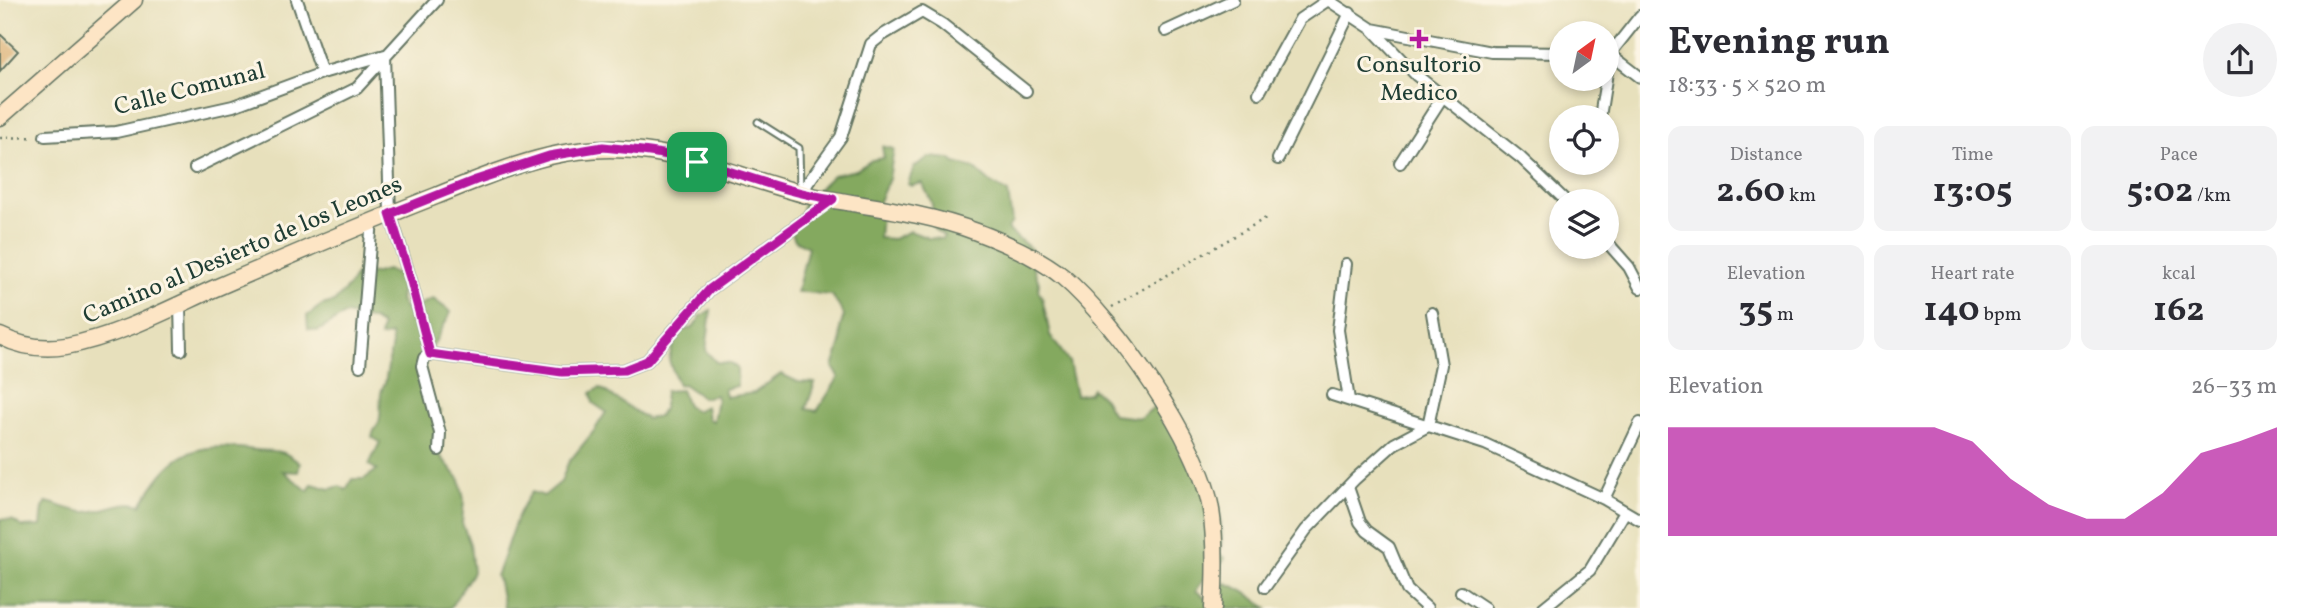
<!DOCTYPE html>
<html lang="en">
<head>
<meta charset="utf-8">
<style>
  :root { --surface:#fff; --page:#f2f2f3; --text:#2b2b33; --muted:#7c7c81; --accent:#b5179e }
  body { margin:0; font-family:Vollkorn,serif; background:var(--page); color:var(--text); height:100vh; display:flex; flex-direction:column; font-size:26px; white-space:nowrap }
  * { box-sizing:border-box; margin:0 }
  p { font-size:23px; color:var(--muted) }
  .icon { flex:none; width:38px; height:38px; fill:none; stroke:currentColor; stroke-width:2; stroke-linecap:round; stroke-linejoin:round }
  .map { position:relative; flex:1; overflow:hidden }
  .details { display:flex; flex-direction:column; background:var(--surface); width:665px }
  .details>* { flex:none }
  .needle { width:46px; rotate:33deg }
  .fabs { position:absolute; left:1549px; top:21px; display:grid; gap:14px }
  .fabs a { display:grid; place-items:center; width:70px; height:70px; border-radius:50%; background:var(--surface); box-shadow:0 4px 10px #0003; font-size:35px }
  .pin { position:absolute; display:grid; place-items:center; width:60px; height:60px; color:#fff; margin:-30px; border-radius:14px; box-shadow:0 4px 10px #0006 }
  .round { display:grid; place-items:center; flex:none; width:74px; height:74px; border-radius:37px; background:var(--page) }
  .summary { display:flex; align-items:center; justify-content:space-between; height:119px; padding:0 28px }
  h1 { font-size:38px; font-weight:700; line-height:52px }
  .stats { display:grid; grid-template-columns:repeat(3,1fr); gap:10px; height:119px; padding:7px 28px }
  .stats div { display:grid; align-content:center; border-radius:14px; background:var(--page); text-align:center }
  .stats b { font-size:35px; font-weight:700 }
  .stats small { font-size:19px; font-weight:400 }
  .stats p { font-size:19px }
  .chart { height:196px; padding:14px 28px }
  .chart p { display:flex; justify-content:space-between }
  .chart svg { width:100%; height:126px; margin-top:7px; fill:var(--accent); opacity:.7 }
  main { display:flex; flex:1; min-height:0 }
  .map>svg:first-child { display:block }
</style>
</head>
<body>
<main>
<div class="map">
<svg width="1640" height="608" viewBox="0 0 1640 608">
  <rect width="100%" height="100%" fill="#fcf5e5"/>
  <filter id="ink" filterUnits="userSpaceOnUse"><feTurbulence type="fractalNoise" baseFrequency=".0143" numOctaves="2"/><feDisplacementMap in="SourceGraphic" scale="14" xChannelSelector="R" yChannelSelector="G"/><feConvolveMatrix kernelMatrix="1 2 1 2 8 2 1 2 1" color-interpolation-filters="sRGB"/></filter>
  <filter id="wash" filterUnits="userSpaceOnUse"><feTurbulence type="fractalNoise" baseFrequency=".00686" numOctaves="4" result="noise"/><feDisplacementMap in="SourceGraphic" scale="28" xChannelSelector="R" yChannelSelector="G"/><feGaussianBlur stdDeviation="1.57" result="paint"/><feColorMatrix in="noise" values="0 0 0 0 0 0 0 0 0 0 0 0 0 0 0 0 0 1.4 0 .05"/><feComposite in="paint" operator="in"/></filter>
  <g filter="url(#wash)">
    <rect width="100%" height="100%" fill="#e7e0bc"/>
    <path fill="#84a95e" stroke="#527349" stroke-width="2" d="M882,146L894,149L889,179L878,203L881,214L879,238L893,239L910,231L928,238L942,239L944,236C926,226 934,221 932,205C931,198 925,190 922,183L911,186L908,184L914,167L929,157L950,159L955,163L974,168L991,183L1008,193L1012,222L1007,229L1031,249V260L1039,283L1038,290L1042,297L1050,335L1069,362L1076,395L1089,393L1092,388L1104,399L1113,415L1140,418L1153,408L1162,393L1173,399L1169,415L1218,501L1222,533L1221,548L1217,553L1225,558L1222,563L1216,560L1196,591L1209,600L1225,583C1245,590 1251,597 1268,608H504L499,582L496,576C508,548 513,517 532,492L544,496L561,482L568,463L594,431L606,412L593,403L591,393L600,388L647,419L659,416L664,407L665,391L681,390L687,405L695,411L706,406L708,419L713,421L717,399L716,395L703,398L683,384L678,385L669,360L676,331L693,328L701,316L711,310L706,351L716,362L730,363L737,368V386L724,389L726,397L754,393L781,374L798,382L815,383L806,409L817,411L839,377L833,367L841,343L840,328L844,315L832,295C819,295 810,291 797,292L808,247L795,240L790,229L802,212L806,194L814,193L833,175L856,170L872,160L884,158Z
      M360,267L372,274L387,270L403,277L400,300L408,313L412,308L433,299L451,312L421,368L434,407L441,411L437,416L434,448L460,480L464,500L462,523L470,544L473,572L450,608H0V519L12,520L23,527L41,526L43,508L47,502C59,505 74,512 86,512C104,511 125,499 141,505C171,455 189,442 248,449C258,451 272,450 281,452C287,453 295,460 300,463L298,472L283,471L308,491L312,484L330,489L340,486L346,490L352,479H364L377,470L369,465L380,442L372,437C373,430 376,428 379,422C383,410 377,394 385,383L392,344L391,335L380,337L382,326L373,320L346,314L318,331L308,329L307,316L322,305L334,302L350,285Z"/>
    <g id="blocks">
      <path fill="#dcb074" d="M0,34L18,51L0,71Z"/>
    </g>
  </g>
  <g filter="url(#ink)">
    <use href="#blocks" fill-opacity="0" stroke="#657664" stroke-width="2"/>
    <g fill="none" stroke-linecap="round" stroke-linejoin="round">
      <g stroke="#657664" stroke-width="9">
        <path id="service" d="M758,122L799,148L800,190"/>
      </g>
      <g stroke="#657664" stroke-width="14">
        <path id="minor" d="M297,0L322,73
          M1328,0L1372,29L1416,75L1521,158L1566,201
          M1372,29L1492,52L1561,53
          M1166,31L1233,0
          M1606,53L1610,54L1640,77
          M385,55L390,213L411,281L430,354
          M1606,78L1610,54L1640,16
          M1259,93L1300,19L1328,0
          M1600,117L1606,79
          M45,136L116,132L233,106L322,73L385,55
          M1278,159L1350,13
          M1400,163L1443,96
          M195,168L357,88L437,0
          M805,195L807,184L841,137L871,44L881,36L922,12L942,24L1026,91
          M1606,241L1629,267L1640,288
          M1346,264L1338,330L1349,400
          M180,304L181,350
          M360,366L372,220
          M1332,395L1485,444L1604,499L1640,520
          M439,450L440,433L422,366L424,358L430,354L562,372L624,370L647,361L710,289L833,199
          M1348,487L1360,522L1367,531L1389,547L1407,590L1427,608
          M1604,499L1640,423
          M1265,587L1306,530L1355,479L1394,444L1428,426L1441,365L1432,313
          M1461,592L1485,608
          M1543,608L1590,570L1625,512"/>
      </g>
      <g stroke="#657664" stroke-width="19">
        <path id="secondary" d="M0,117L134,0
          M0,336C20,346 43,350 66,346C118,336 165,311 213,289C287,257 361,225 436,196C473,181 511,165 550,156C646,133 717,171 807,195C822,199 837,200 852,203C894,210 937,217 977,232C1006,243 1039,257 1063,277C1115,321 1201,443 1211,510C1216,542 1215,576 1213,608"/>
      </g>
      <path stroke="#657664" stroke-width="2.5" stroke-dasharray="2 5" stroke-linecap="butt" d="M0,138L35,137
        M1112,307L1266,218"/>
      <use href="#service" stroke="#fff" stroke-width="5"/>
      <use href="#minor" stroke="#fff" stroke-width="10"/>
      <use href="#secondary" stroke="#fde5c5" stroke-width="16"/>
    </g>
  </g>
  <g fill="none" stroke-linecap="round" stroke-linejoin="round" filter="url(#ink)">
    <g stroke="#fff" stroke-width="14">
      <path id="route" d="M603,147C636,150 667,153 698,162C743,174 787,193 833,199L710,289L647,361L624,370L562,372L430,354L411,281L390,214L476,180L549,156Z"/>
    </g>
    <use href="#route" stroke="#b5179e" stroke-width="9"/>
  </g>
  <path fill="#b5179e" stroke="#fcf5e5" stroke-width="2.5" d="M1415.5 28.5h7v7h7v7h-7v7h-7v-7h-7v-7h7z"/>
  <g text-anchor="middle" dominant-baseline="central" stroke-width="6" stroke-linejoin="round" paint-order="stroke">
    <g font-size="24" fill="#1f3d34" stroke="#fcf5e5">
      <text x="1419" y="66">Consultorio<tspan x="1419" dy="28">Medico</tspan></text>
    </g>
    <g font-size="24" fill="#1f3d34" stroke="#fcf5e5">
      <text transform="translate(190 90) rotate(-14)">Calle Comunal</text>
      <text transform="translate(243 251) rotate(-23)">Camino al Desierto de los Leones</text>
    </g>
  </g>
</svg>
<div class="fabs">
<a><svg class="needle" viewBox="-14 -14 28 28"><path d="M0-13l5 13h-10z" fill="#e53935"/><path d="M0 13l5-13h-10z" fill="#7c7c81"/></svg></a>
<a><svg class="icon" aria-label="locate" viewBox="0 0 24 24"><circle cx="12" cy="12" r="6"/><path d="M12 2v4M12 18v4M2 12h4M18 12h4"/></svg></a>
<a><svg class="icon" aria-label="layers" viewBox="0 0 24 24"><path d="M12 4l9 5-9 5-9-5zM3 14l9 5 9-5"/></svg></a>
</div>
<div class="pin" style="left:697px;top:162px;background:#1e9e55"><svg class="icon" aria-label="arrive" viewBox="0 0 24 24"><path d="M6 21V4h12l-3 4 3 4H6"/></svg></div>
</div>
<section class="details">
<div class="summary"><div><h1>Evening run</h1><p>18:33 · 5 × 520 m</p></div><a class="round"><svg class="icon" aria-label="share" viewBox="0 0 24 24"><path d="M12 15V3M7 8l5-5 5 5M5 13v7h14v-7"/></svg></a></div>
<div class="stats">
<div><p>Distance</p><b>2.60<small> km</small></b></div>
<div><p>Time</p><b>13:05</b></div>
<div><p>Pace</p><b>5:02<small> /km</small></b></div>
</div>
<div class="stats">
<div><p>Elevation</p><b>35<small> m</small></b></div>
<div><p>Heart rate</p><b>140<small> bpm</small></b></div>
<div><p>kcal</p><b>162</b></div>
</div>
<div class="chart"><p><span>Elevation</span>26–33 m</p>
<svg viewBox="0 0 160 44" preserveAspectRatio="none"><path d="M0 44V6L10 6L20 6L30 6L40 6L50 6L60 6L70 6L80 11L90 24L100 33L110 38L120 38L130 29L140 15L150 11L160 6V44z"/></svg>
</div>
</section>
</main>
</body>
</html>
